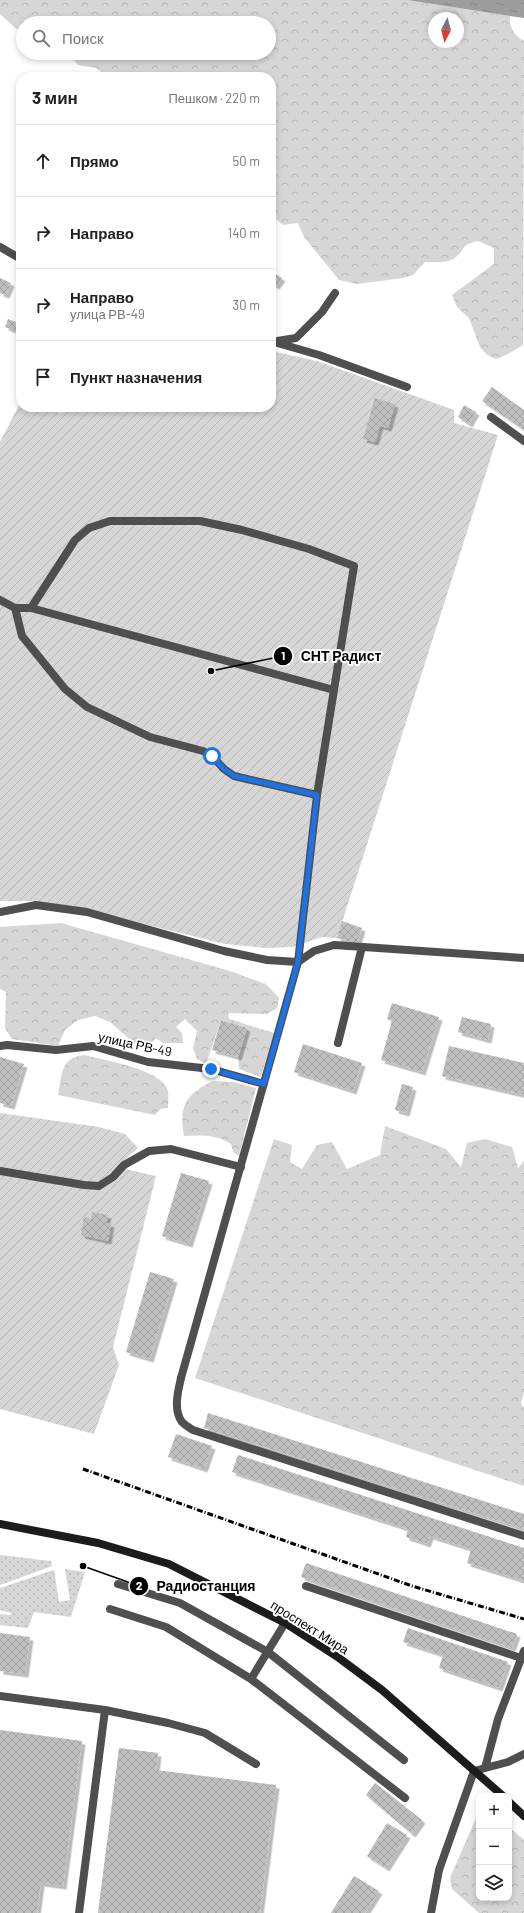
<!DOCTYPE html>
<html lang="ru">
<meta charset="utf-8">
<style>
:root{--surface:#fff;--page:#f6f6f6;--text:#222;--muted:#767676;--line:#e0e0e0}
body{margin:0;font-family:Barlow,sans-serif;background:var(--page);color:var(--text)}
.controls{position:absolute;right:12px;bottom:12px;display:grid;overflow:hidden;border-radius:8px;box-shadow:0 2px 6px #0003}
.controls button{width:36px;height:36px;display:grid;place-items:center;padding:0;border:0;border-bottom:1px solid var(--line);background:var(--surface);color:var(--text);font:20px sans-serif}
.compass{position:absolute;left:428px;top:12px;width:36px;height:36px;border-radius:50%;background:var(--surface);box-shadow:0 2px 6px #0003;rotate:187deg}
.stop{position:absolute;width:12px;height:12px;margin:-9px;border:3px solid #1a73e8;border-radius:50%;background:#fff}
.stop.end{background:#1a73e8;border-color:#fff;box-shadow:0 1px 4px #0008}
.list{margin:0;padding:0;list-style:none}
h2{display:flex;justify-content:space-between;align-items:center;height:52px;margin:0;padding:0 16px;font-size:17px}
h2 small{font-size:13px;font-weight:400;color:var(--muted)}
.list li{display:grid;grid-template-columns:26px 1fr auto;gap:12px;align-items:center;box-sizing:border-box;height:72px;padding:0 16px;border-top:1px solid var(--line)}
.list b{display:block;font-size:15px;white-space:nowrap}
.list p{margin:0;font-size:13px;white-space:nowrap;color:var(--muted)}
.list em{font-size:13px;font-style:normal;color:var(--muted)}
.icon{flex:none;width:22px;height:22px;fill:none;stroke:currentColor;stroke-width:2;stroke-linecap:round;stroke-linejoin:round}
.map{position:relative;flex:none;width:524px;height:1913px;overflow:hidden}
.search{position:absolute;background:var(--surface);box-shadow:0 2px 6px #0003;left:16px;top:16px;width:260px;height:44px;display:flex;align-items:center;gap:10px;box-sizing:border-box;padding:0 14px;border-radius:22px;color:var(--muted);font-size:15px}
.panel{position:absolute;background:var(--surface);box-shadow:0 2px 6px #0003;left:16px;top:72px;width:260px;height:340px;border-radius:16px}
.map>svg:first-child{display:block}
.grass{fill:url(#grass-dots)}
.forest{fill:url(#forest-crowns);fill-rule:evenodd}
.garden{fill:url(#garden-furrows)}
.water{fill:url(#water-ripples)}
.building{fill:url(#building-cross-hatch);filter:url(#shadow)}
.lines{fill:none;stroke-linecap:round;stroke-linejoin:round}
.lane{stroke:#4f4f4f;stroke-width:8}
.street{stroke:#4f4f4f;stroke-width:8}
.secondary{stroke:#1c1c1c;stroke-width:8}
.rail{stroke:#000;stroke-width:3;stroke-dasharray:6 2 1 2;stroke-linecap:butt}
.route{stroke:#1a73e8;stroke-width:5}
.labels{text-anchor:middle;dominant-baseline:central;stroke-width:4;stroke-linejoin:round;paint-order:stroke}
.street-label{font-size:13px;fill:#000;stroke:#fff}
.leader{fill:none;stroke:#000;stroke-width:1.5}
.callout-dot{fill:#000;stroke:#fff;stroke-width:1.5}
.mark-label{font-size:12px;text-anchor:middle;font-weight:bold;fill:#fff}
.callout-label{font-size:14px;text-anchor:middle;font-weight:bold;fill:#000;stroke:#fff;stroke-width:4;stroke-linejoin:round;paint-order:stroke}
</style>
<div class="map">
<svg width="524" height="1913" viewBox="0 0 524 1913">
<defs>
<pattern id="grass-dots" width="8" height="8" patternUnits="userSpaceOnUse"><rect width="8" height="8" fill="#d6d6d6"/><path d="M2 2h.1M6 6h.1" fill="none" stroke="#b6b6b6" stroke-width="1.8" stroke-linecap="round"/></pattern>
<pattern id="forest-crowns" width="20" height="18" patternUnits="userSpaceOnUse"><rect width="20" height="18" fill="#d6d6d6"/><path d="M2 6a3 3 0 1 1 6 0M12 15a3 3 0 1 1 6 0" fill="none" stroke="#b6b6b6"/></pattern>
<pattern id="garden-furrows" width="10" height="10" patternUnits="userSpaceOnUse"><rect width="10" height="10" fill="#d6d6d6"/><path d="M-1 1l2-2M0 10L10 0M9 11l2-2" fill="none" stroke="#b6b6b6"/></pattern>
<pattern id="water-ripples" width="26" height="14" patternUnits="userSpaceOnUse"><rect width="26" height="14" fill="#9d9d9d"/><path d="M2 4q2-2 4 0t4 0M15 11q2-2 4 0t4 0" fill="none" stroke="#858585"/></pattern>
<pattern id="building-cross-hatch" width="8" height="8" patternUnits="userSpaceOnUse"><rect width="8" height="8" fill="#bfbfbf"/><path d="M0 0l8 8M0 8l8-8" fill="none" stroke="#a2a2a2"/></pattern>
<filter id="shadow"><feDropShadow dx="3.5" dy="3.5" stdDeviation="0" flood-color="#0004"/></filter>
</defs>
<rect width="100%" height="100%" fill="#fff"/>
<!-- grass -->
<path class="grass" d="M0 1555 51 1561 52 1566 0 1585Z
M65 1569 85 1572 71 1617 34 1612 28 1628 0 1625V1614L10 1615 12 1613 0 1610V1588L54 1570 59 1602 70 1600Z"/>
<!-- forest -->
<path class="forest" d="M0 0H407L510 16C509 28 514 35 524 41L523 345 508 354 496 359 487 355 480 347 469 318 457 307 452 295 494 264V248L478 241C459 246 468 246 456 257 448 264 435 262 425 262L413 275 403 278 357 284 339 280 304 237 298 223 283 225 271 215V77H108L96 68 78 65 67 53H269V23H23V35L0 14ZM434 18H458V42H434Z
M61 923 230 971 266 984 279 998 277 1008 267 1014 228 1013 229 1019 274 1033 261 1077 239 1069 238 1057 247 1028 221 1020 206 1064 197 1059 193 1048 197 1031 185 1019 176 1027 182 1033 183 1043H163L156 1038 148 1046 134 1043 110 1022 95 1016 78 1020 65 1030 58 1046 12 1039 5 1028 6 992 0 989V927Z
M84 1055C104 1060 152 1068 165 1085 170 1091 168 1100 168 1108L160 1109 155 1115 58 1095C62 1075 60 1058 84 1055Z
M213 1081 233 1082 256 1088 239 1156 233 1152 231 1144C216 1134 201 1135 184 1136 179 1106 185 1095 213 1081Z
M385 1126 446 1149 461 1167 467 1143 485 1139 512 1147 518 1168 524 1161V1391L521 1404 524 1408V1486L195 1378 274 1139 292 1145 290 1162 302 1169 317 1145 332 1142 347 1169 380 1155Z
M479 1811V1898H509V1827L524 1840V1913H479L452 1889 450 1878Z"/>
<!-- garden -->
<path class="garden" d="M271 351 317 361 454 410V423L498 435 337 938 322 937 292 947 266 948 225 944 83 909 34 901H0V442L21 401V407H47L59 413 74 410 75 407H271Z
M0 1113 99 1127 125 1134 138 1148 120 1164 125 1169 156 1176 113 1347 119 1365 94 1434 0 1409Z"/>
<!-- water -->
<path class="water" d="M407 0H524V18L510 16Z"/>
<!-- building -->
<path class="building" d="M271 271 282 278 276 286 271 283Z
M0 278 11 283 6 295 0 293Z
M21 289V303L16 301Z
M8 319 21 324V333L5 327Z
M492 387 524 410V430L482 401Z
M375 398 395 404 388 428 380 426 375 442 363 439Z
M464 405 476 412 469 424 458 417Z
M342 921 362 928 357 944 337 938Z
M392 1003 439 1017 422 1072 381 1060 392 1021 387 1019Z
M462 1017 491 1024 488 1040 458 1032Z
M221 1020 247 1028 238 1057 212 1050Z
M303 1044 362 1063 353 1091 294 1072Z
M449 1046 524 1063V1095L442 1076Z
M0 1057 24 1064 11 1106 0 1103Z
M402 1084 413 1087 406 1113 395 1110Z
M181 1173 209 1181 189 1244 162 1236Z
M92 1212 108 1215 106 1223 111 1224 108 1241 81 1235 84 1217 91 1219Z
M150 1272 174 1279 150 1359 126 1352Z
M208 1413 524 1514V1529L204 1428Z
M176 1434 212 1446 204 1469 168 1457Z
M238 1455 524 1548V1581L467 1563 471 1549 430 1536 427 1544 406 1537 408 1529 232 1472Z
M306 1563 517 1634 512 1648 301 1577Z
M408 1628 508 1662 499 1688 439 1668 443 1655 403 1642Z
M0 1633 30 1637 25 1674 0 1671Z
M0 1730 82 1741 63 1886 41 1883 37 1913H0Z
M119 1748 158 1753 156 1770 276 1785 260 1913H98Z
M375 1783 422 1820 412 1834 366 1795Z
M387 1823 407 1835 386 1868 367 1856Z
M354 1876 379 1891 365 1913H331Z"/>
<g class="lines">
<!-- lane -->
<path class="lane" d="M274 342 319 355 407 387
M491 417 524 441
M0 600 15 608H31L334 690
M15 608 22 636 65 689 87 707 150 737 203 751 212 756 224 769 234 776 317 795
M31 608 75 540 89 528 110 521H200L242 530 309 549 354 566 317 795 298 962
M298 962 314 951 334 945 524 958
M338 1043 362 947
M0 1171 84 1185 99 1186 113 1177 124 1165 149 1151 171 1149 241 1167
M181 1378C178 1391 173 1410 182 1422 185 1425 190 1428 193 1430L524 1536
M118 1584 180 1603 268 1652 404 1760
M306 1586 521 1658
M110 1609 166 1627 251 1679 405 1798
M251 1679 285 1623
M0 1696 105 1710 168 1723 205 1733 256 1764
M485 1768 498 1719 524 1651
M79 1913 105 1710
M431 1913 439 1870 474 1771 508 1762 524 1754"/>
<!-- street -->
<path class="street" d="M0 247 21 259
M271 342 296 338 322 312 335 293
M0 912 36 905 87 912 224 951 267 960 298 962 181 1378
M0 1046 7 1045 56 1050 93 1046 148 1062 211 1069 264 1084"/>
<!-- secondary -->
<path class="secondary" d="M0 1524 98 1543 169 1564 285 1623 339 1658 382 1690 503 1796
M509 1802 524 1816"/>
<!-- rail -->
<path class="rail" d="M83 1469 412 1586 524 1619"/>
</g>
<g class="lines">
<!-- route -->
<path class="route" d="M211 1069 264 1084 298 962 317 795 234 776 224 769 212 756"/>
</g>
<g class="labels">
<!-- street labels -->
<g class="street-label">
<text transform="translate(135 1044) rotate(12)">улица РВ-49</text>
<text transform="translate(310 1627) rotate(32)">проспект Мира</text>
</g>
</g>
<!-- callouts -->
<path class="leader" d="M211 671L283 656M83 1566L139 1586"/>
<g class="callout-dot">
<circle cx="211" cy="671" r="4"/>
<circle cx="83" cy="1566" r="4"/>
<circle cx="283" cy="656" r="10"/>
<circle cx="139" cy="1586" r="10"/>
</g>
<g class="mark-label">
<text x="283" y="660">1</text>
<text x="139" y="1590">2</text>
</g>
<g class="callout-label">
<text x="341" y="661">СНТ Радист</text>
<text x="206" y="1591">Радиостанция</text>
</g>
</svg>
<div class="controls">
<button>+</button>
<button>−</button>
<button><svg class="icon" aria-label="layers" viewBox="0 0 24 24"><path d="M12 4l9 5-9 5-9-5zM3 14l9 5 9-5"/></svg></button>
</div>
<svg class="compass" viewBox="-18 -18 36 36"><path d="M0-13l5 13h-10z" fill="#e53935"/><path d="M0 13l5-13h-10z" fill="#767676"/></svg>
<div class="stop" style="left:212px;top:756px"></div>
<div class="stop end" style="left:211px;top:1069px"></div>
<div class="search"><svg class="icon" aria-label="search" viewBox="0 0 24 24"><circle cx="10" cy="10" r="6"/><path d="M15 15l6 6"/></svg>Поиск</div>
<section class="panel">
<h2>3 мин<small>Пешком · 220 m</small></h2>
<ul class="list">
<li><svg class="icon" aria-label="ahead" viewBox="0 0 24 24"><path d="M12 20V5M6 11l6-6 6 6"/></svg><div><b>Прямо</b></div><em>50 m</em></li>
<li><svg class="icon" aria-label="right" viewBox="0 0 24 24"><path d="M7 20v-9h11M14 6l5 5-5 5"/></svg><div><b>Направо</b></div><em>140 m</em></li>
<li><svg class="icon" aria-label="right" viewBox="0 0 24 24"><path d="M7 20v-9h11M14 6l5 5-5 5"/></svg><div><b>Направо</b><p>улица РВ-49</p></div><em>30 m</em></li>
<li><svg class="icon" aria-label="arrive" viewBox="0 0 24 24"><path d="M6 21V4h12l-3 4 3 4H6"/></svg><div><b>Пункт назначения</b></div></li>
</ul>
</section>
</div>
